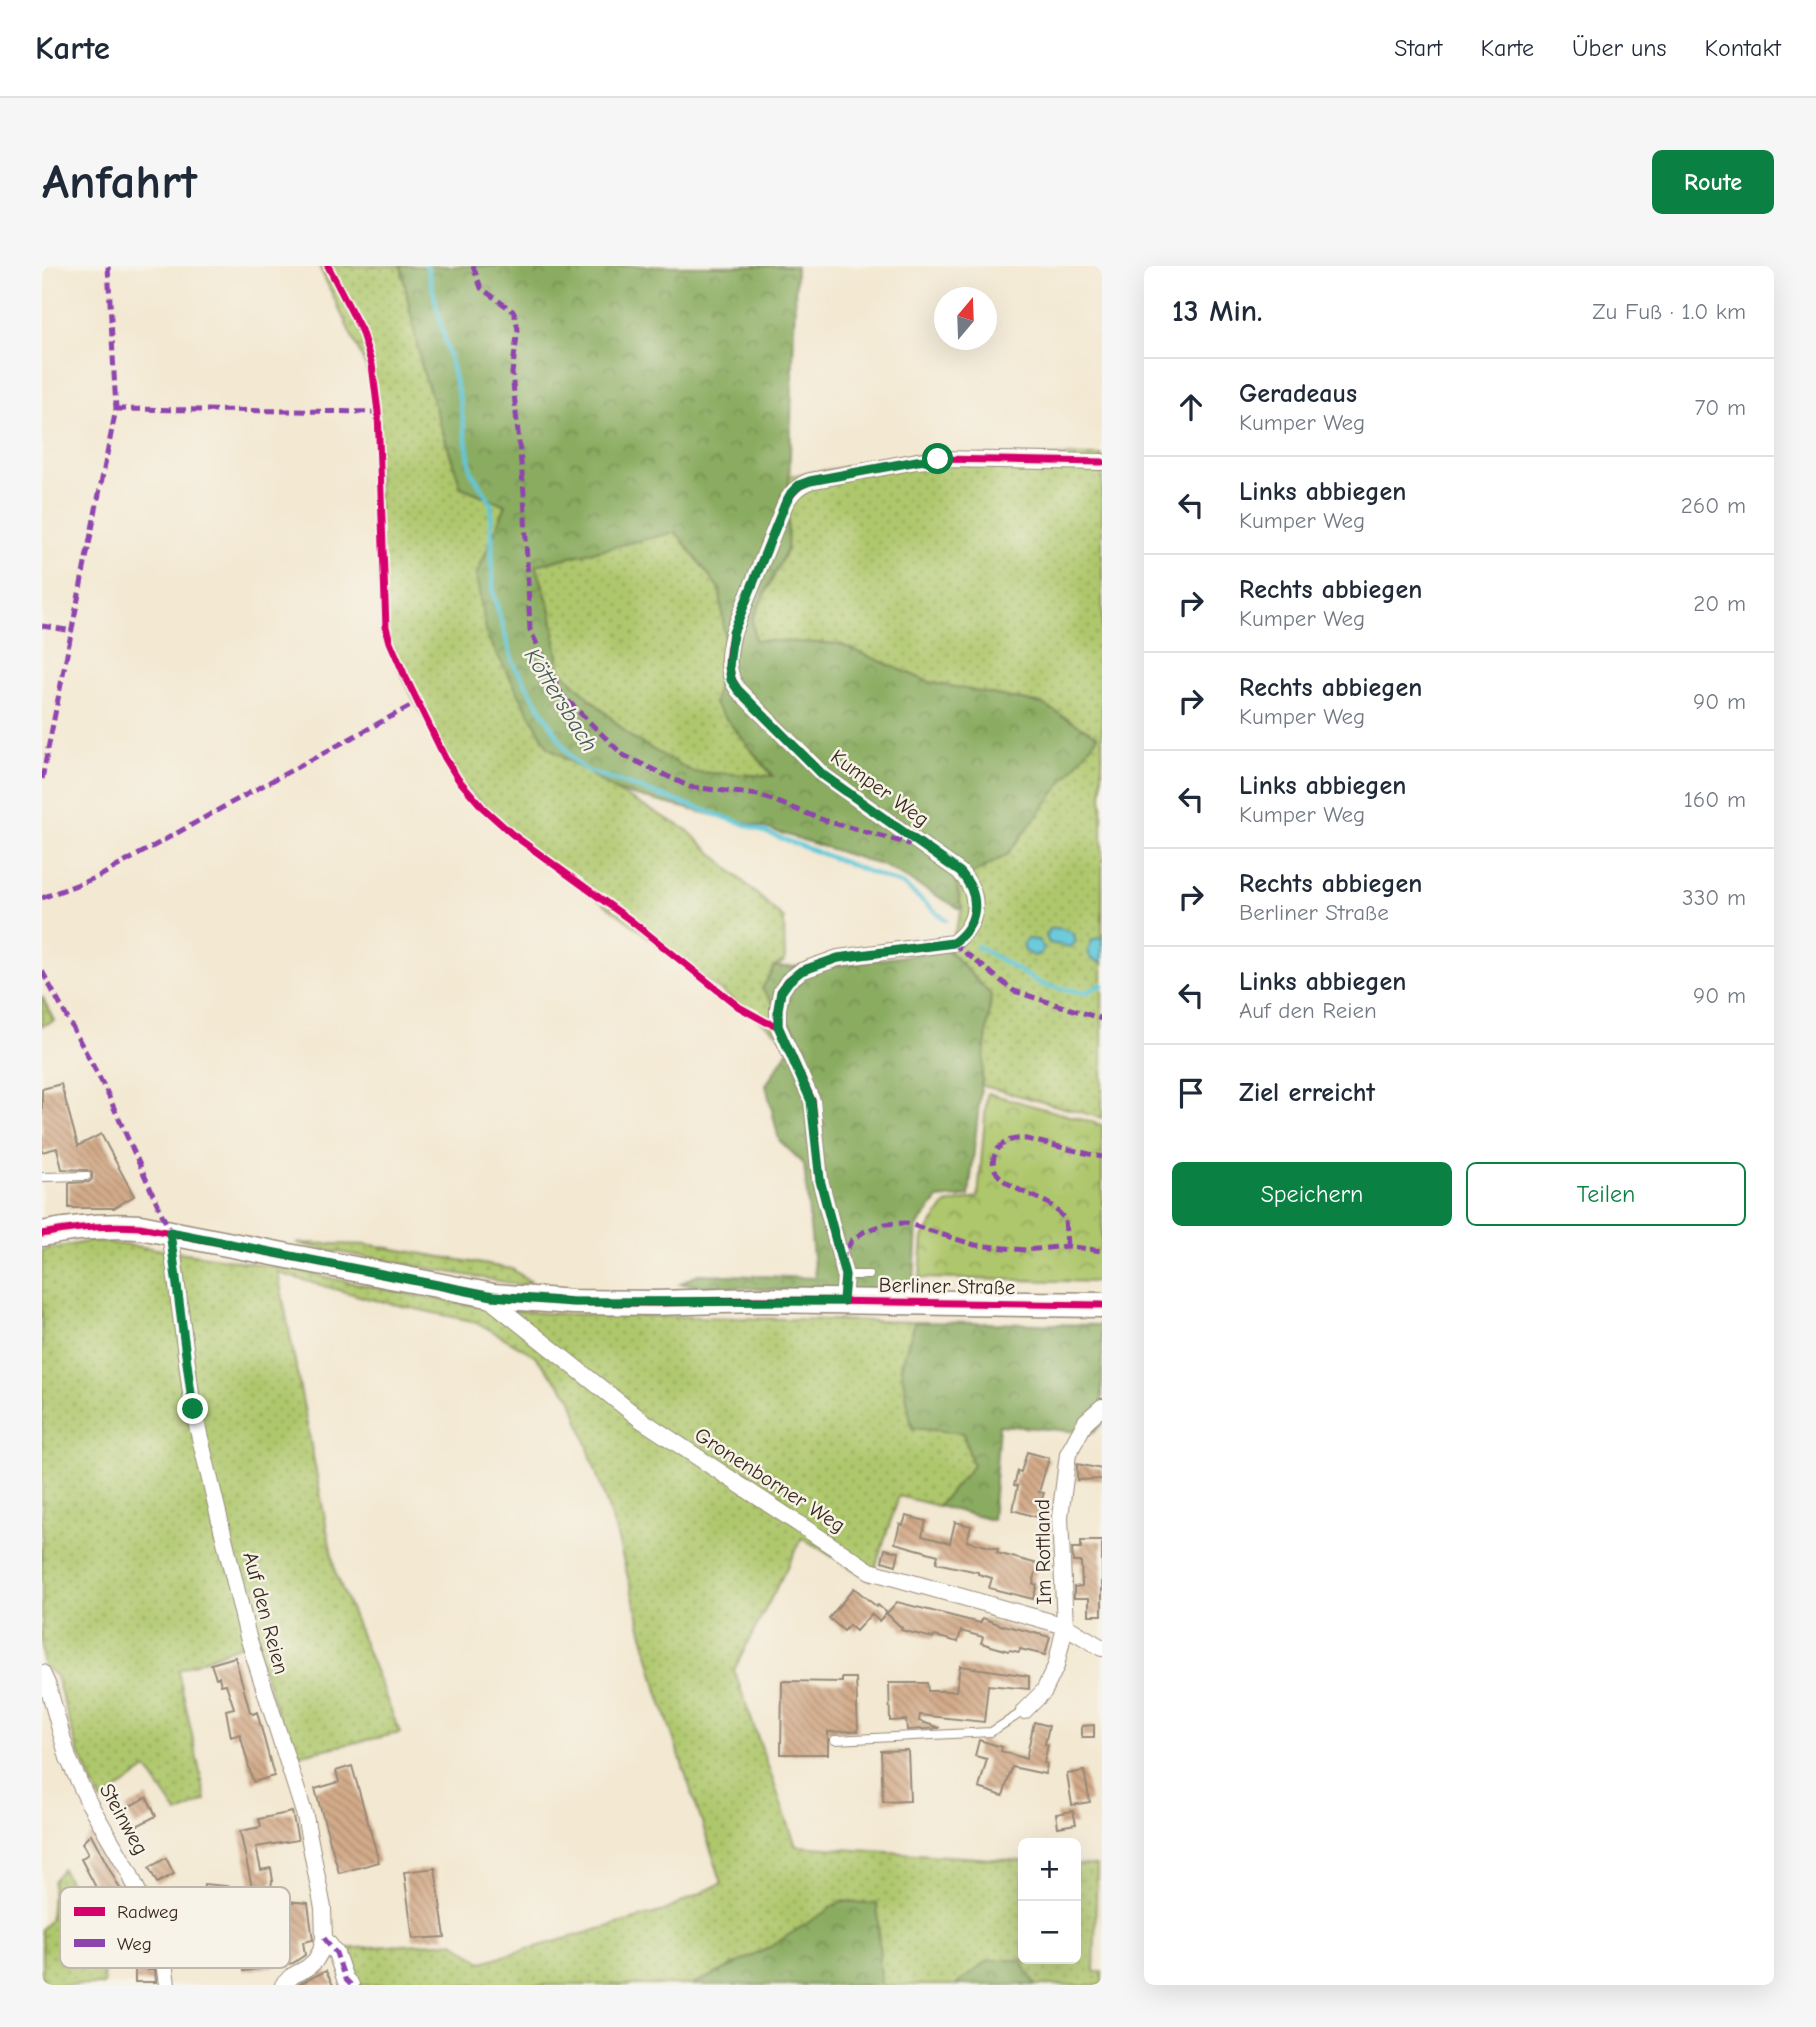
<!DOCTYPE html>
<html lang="de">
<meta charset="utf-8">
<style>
:root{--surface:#fff;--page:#f6f6f7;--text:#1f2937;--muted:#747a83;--line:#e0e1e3;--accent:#0b8043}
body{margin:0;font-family:"Comic Neue",sans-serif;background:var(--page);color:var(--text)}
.controls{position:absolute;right:21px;bottom:21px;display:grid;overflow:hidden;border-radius:10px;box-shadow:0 7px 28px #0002}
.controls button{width:63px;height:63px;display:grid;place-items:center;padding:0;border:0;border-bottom:2px solid var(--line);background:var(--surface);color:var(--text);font:35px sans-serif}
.compass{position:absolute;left:892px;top:21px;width:63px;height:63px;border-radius:50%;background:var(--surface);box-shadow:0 7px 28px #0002;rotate:19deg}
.stop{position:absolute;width:21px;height:21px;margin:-16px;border:5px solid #0b8043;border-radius:50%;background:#fff}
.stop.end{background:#0b8043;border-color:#fff;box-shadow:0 2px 7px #0008}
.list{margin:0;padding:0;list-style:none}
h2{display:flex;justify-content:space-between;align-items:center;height:91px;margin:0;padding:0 28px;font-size:30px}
h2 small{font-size:23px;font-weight:400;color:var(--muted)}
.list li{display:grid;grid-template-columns:46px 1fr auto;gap:21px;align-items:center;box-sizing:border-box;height:98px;padding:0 28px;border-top:2px solid var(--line)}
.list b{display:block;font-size:26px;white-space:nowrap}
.list p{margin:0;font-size:23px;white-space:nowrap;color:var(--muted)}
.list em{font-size:23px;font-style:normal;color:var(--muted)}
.actions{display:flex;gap:14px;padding:21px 28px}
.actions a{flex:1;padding:16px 0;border:2px solid var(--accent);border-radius:10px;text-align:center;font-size:24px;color:var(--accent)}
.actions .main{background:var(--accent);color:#fff}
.icon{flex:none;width:38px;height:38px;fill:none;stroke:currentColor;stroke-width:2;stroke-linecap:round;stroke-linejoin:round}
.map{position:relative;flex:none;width:1060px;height:1719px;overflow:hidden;border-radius:10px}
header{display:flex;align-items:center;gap:42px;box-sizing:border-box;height:98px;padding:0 35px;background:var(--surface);border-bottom:2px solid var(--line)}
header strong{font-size:33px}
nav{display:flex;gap:38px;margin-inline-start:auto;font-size:24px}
.intro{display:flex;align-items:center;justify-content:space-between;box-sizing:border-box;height:168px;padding:0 42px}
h1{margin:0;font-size:49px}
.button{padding:18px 32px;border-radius:10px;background:var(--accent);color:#fff;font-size:24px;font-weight:700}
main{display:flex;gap:42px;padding:0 42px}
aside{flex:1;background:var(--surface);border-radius:10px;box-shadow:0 7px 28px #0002}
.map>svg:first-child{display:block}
.grass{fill:url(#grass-dots);stroke:#747845;stroke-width:2}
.forest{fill:url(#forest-crowns);stroke:#626b3f;stroke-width:2;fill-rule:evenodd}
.park{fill:url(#park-crowns);stroke:#747845;stroke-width:2}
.water{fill:#5ec7da;stroke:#4c787c;stroke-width:2}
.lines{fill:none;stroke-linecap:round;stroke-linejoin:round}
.stream{stroke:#5ec7da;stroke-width:4.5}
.building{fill:url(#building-back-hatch);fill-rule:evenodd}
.service-casing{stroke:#978978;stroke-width:10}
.minor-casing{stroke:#978978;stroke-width:18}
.primary-casing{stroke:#978978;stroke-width:27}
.service{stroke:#fff;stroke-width:8}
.minor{stroke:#fff;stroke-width:16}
.primary{stroke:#fff;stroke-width:24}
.quiet{stroke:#8e44ad;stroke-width:5;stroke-dasharray:10 5;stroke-linecap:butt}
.cycleway-casing{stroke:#f7f3e8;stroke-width:11}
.cycleway{stroke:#d6006c;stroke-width:7}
.route{stroke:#0b8043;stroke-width:9}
.labels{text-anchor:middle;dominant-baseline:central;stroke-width:5;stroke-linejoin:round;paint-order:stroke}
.street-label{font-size:21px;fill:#3b2a1e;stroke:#f7f3e8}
.water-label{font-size:23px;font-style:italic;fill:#465956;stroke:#f7f3e8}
.key{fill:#f7f3e8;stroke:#bfb7ab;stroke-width:2}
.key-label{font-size:19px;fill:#3b2a1e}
</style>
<header>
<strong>Karte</strong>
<nav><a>Start</a><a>Karte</a><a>Über uns</a><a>Kontakt</a></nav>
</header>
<div class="intro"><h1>Anfahrt</h1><a class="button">Route</a></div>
<main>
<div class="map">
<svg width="1060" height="1719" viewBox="0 0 1060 1719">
<defs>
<pattern id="grass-dots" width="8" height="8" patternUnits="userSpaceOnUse" patternTransform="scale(1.75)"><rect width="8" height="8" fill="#aec76c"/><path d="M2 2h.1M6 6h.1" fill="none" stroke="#8fa258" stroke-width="1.8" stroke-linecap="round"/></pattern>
<pattern id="forest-crowns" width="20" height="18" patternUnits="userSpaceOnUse" patternTransform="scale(1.75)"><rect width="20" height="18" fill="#8aac60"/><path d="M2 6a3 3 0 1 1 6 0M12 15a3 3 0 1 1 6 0" fill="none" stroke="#728c4f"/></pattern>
<pattern id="park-crowns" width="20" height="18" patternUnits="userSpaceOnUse" patternTransform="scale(1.75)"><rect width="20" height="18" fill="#aec76c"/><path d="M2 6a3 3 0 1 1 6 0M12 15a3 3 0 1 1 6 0" fill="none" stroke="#8fa258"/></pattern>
<pattern id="building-back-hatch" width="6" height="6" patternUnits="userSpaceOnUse" patternTransform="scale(1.75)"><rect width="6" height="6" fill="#d3ab8a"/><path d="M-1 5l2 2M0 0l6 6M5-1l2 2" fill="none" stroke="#ac8b70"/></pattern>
</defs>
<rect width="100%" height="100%" fill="#f7f3e8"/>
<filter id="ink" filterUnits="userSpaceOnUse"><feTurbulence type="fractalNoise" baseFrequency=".0143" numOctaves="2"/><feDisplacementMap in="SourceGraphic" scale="14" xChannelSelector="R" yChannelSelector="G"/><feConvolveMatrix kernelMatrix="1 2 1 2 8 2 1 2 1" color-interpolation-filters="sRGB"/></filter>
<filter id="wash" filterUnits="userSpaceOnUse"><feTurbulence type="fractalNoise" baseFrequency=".00686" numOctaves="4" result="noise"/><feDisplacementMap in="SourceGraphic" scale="28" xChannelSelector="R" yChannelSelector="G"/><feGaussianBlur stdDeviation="1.57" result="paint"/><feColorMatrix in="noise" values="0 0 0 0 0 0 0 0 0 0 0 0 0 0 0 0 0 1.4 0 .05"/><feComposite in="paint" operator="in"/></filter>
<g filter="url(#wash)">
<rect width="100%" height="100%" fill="#f3e8d1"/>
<!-- grass -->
<path class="grass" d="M277 0H359L380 102 419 221 464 239 434 310 574 525 644 563 742 653 743 695 732 701 720 723 756 768 750 778 493 586 416 515 373 435 342 372 337 318 336 213 328 109Z
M874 190H1060V852L938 819 949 729 906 684 920 644 914 617 965 589 1055 470 1000 438 887 416 798 378 713 374 710 354 745 283 747 210Z
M634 266 678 324 683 377 673 438 731 511 651 506 590 472 518 404 509 345 494 299Z
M0 730 12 755 0 760Z
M50 975C118 983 187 992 255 1005 344 1023 432 1045 523 1048L873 1056 859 1101 921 1167 931 1200 896 1240 857 1230 829 1314 760 1272 692 1404 754 1580 981 1595V1693H1034V1598L1055 1600 1052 1706H1060V1719H993L978 1694H947L914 1719H839L835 1638 723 1684 651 1719H314L299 1683 412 1676 440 1696 622 1645 680 1617 617 1429 574 1266 529 1131 492 1089 434 1056 328 1033 236 1007 293 1305 358 1467 250 1490 211 1374 136 1404 164 1534 136 1548 105 1503 59 1536 35 1482 14 1410 0 1398V984Z
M254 977 329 979 470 1003 489 1016 479 1019 290 985Z
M20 1603 59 1673 62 1719H0V1663L8 1653 11 1615Z"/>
<!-- forest -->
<path class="forest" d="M359 0H754L745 283 710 354 713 374 798 378 887 416 1000 438 1056 470 965 589 914 617 920 644 842 600 720 561 574 525 506 481 445 370 434 310 464 239 419 221 380 102ZM634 266 678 324 683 377 672 438 731 510 651 506 590 472 518 404 509 345 494 299Z
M906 684 949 729 927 930 896 933 875 961 871 1032 638 1018 656 1008 773 1012 762 898 737 874 724 819 756 768 720 723 732 701 790 700Z
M873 1056 1060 1059V1157L1051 1167 957 1159 950 1254 896 1240 931 1200 921 1167 870 1162 859 1101Z
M800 1635 835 1638 839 1719H651L723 1684Z
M947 1694H979L993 1719H914Z"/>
<!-- park -->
<path class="park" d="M945 827 1060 859V1016L878 1012 881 971 904 938 936 932Z"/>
<!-- water -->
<path class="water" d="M1018 662 1031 667 1034 675 1029 681 1007 677 1004 670 1008 663Z
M1060 671V697L1049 693 1046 685 1050 674Z
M985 673 996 674 1002 682 999 687 992 690 983 685 981 677Z"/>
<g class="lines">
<!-- stream -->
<path class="stream" d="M385 0 418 135 429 205 449 237 451 326 471 397 529 492 545 505 694 555 861 619 904 654
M935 680 1001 719 1044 727 1057 719 1060 720"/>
</g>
<g id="blocks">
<!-- building -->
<path class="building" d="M19 818 36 880 59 868 92 930 72 942H27V917L47 916 50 913V907L45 904 20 903 15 882 0 886V823Z
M985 1186 1007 1192 997 1226 1002 1227 994 1251 971 1244 976 1220 972 1219 976 1205 979 1206Z
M1035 1198 1060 1203V1213L1035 1214Z
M864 1250 884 1255 880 1270 908 1277 913 1256 929 1260 925 1275 956 1283 955 1287 996 1298 991 1318 995 1319 991 1333 947 1322 950 1312 936 1308V1306L894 1297 896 1289 853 1277 858 1258 861 1259Z
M1039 1275H1060V1349H1047V1332H1032V1321L1040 1320 1039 1296H1031L1030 1282H1039Z
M843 1283 857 1286 854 1299 840 1295Z
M812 1322 835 1341 836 1339 845 1347 855 1336 938 1357 941 1352 961 1360 962 1359 1008 1371 1003 1389 978 1383 977 1386 968 1384 966 1385 939 1377 941 1371 919 1365 916 1376 893 1370 891 1372 859 1364 860 1362 844 1347 837 1355 829 1348 814 1365 807 1359 802 1365 787 1352Z
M193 1391 208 1446 211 1448 215 1446 232 1510 211 1516 198 1468 189 1471 184 1444 192 1442 184 1418 179 1419 177 1411 174 1412 169 1398Z
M918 1400 987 1410V1423L946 1419 942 1456 878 1449 877 1455 898 1462 865 1464 864 1454 848 1455 847 1417H885L886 1425H914Z
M800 1412H814L816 1465 786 1466V1488H739L740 1415 800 1416Z
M992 1456 1007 1460 1003 1478 1006 1479 1002 1497 1005 1498 1003 1508 970 1501 961 1530 937 1522 945 1493 933 1490 937 1474 960 1481 959 1485 984 1493Z
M1052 1459V1471H1040V1460Z
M866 1484 868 1535 841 1536 839 1485Z
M310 1500 337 1596 297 1607 273 1523 297 1516 294 1505Z
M1042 1505 1048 1536 1030 1539 1025 1508Z
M105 1531 114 1550 93 1561 84 1542Z
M1031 1545 1034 1558 1016 1561 1014 1548Z
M250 1546 256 1574 214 1581 219 1604 229 1602 231 1615H230L228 1630 243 1633V1635L266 1637 271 1674 261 1676 263 1689 251 1697 202 1705 203 1689 191 1687V1677H179L181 1657 186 1658 189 1635 161 1633 162 1618 183 1620 211 1626 198 1565 219 1561 217 1553ZM201 1637 242 1640V1637L246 1661 198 1659Z
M49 1568 84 1634 82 1635 97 1660 100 1659 103 1667 106 1674V1704H113L114 1716H93V1682L87 1673 91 1671 72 1641 66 1644 39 1593 46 1588 40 1577Z
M124 1592 132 1608 115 1617 107 1602Z
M393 1602 403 1671 371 1673 362 1606Z
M284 1705 291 1719H256L269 1712Z"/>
</g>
</g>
<g filter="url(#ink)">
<use href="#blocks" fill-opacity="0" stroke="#978978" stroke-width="2"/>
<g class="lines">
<defs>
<path id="service" d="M0 911 44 910
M803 1009H827
M793 1474 949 1466 982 1445"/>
<path id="minor" d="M128 966 151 1143 206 1371 263 1550 281 1642 282 1672 279 1685 273 1695 265 1702 250 1710 241 1719
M451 1030 452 1037 598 1153 828 1305 1023 1360 1060 1382
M801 1035 803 1009 778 914 770 835 736 760V743L739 726 746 715 759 705 796 692 911 677C937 658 940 630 918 606L781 509 696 424C683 405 686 388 691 367L743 238C750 226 755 220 768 215L875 195 896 193 1060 196
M0 1407 6 1420 26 1492 47 1537 86 1604 113 1663 120 1680 125 1719
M982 1445 1002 1425 1014 1400 1023 1360 1018 1251 1026 1188 1044 1155 1060 1141
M282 1672 294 1687 303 1713 309 1719"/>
<path id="primary" d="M0 968C33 961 65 959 98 961L451 1030 531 1036 614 1037 714 1034 1060 1039"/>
</defs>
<!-- service casing -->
<use href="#service" class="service-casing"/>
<!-- minor casing -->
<use href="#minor" class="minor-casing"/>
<!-- primary casing -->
<use href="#primary" class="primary-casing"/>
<!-- service -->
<use href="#service" class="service"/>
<!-- minor -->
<use href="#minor" class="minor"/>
<!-- primary -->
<use href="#primary" class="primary"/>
<!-- quiet -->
<path class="quiet" d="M431 0 439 22 472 46 476 63 470 107 482 227 488 364 520 429 581 489 648 521 717 529 784 555 868 578
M74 143 336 146
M0 360 31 365
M0 513 74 143 66 0
M0 632 58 610 185 539 376 436
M911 677 972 725 1060 753
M0 705 63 822 128 966
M1025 980 1023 953C1018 948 1013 942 1007 938 989 927 935 914 956 883 963 873 975 872 985 873L1060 891
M802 996V988L810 974 823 965 843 958 864 957 933 979 984 984 1025 980 1060 985
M282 1672 294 1687 303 1713 309 1719"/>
<defs>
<path id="cycleway" d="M286 0 319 64 330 99 336 146 344 361 348 376 362 408 403 492 416 513 441 542 470 568 588 654 697 741 724 756 736 760
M0 968C33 961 65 959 98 961L451 1030 531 1036 614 1037 714 1034 1060 1039
M801 1035 803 1009 778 914 770 835 736 760V743L739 726 746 715 759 705 796 692 911 677C937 658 940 630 918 606L781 509 696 424C683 405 686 388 691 367L743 238C750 226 755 220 768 215L875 195 896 193 1060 196"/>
</defs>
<!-- cycleway casing -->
<use href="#cycleway" class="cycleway-casing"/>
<!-- cycleway -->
<use href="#cycleway" class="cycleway"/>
</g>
</g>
<g class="lines" filter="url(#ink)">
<!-- route -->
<path class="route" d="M151 1143 128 966 451 1030 531 1036 801 1035 803 1009 778 914 769 835 736 760V743L739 726 747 715 759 705 796 692 911 677C937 658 940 630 918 606L781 509 696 424 689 414 687 400 691 367 743 238 749 227 757 219 768 215 875 195 896 193"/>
</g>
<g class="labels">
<!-- street labels -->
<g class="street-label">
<text transform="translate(838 522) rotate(36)">Kumper Weg</text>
<text transform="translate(905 1020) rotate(1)">Berliner Straße</text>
<text transform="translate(728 1214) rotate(33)">Gronenborner Weg</text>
<text transform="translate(1001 1286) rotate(-91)">Im Rottland</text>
<text transform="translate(224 1347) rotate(75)">Auf den Reien</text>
<text transform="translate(82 1553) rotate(61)">Steinweg</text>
</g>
<!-- water labels -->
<g class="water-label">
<text transform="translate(519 434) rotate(58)">Köttersbach</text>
</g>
</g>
<!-- legend -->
<rect x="18" y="1621" width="230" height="81" rx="10" class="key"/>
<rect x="32" y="1641" width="31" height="9" fill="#d6006c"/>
<rect x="32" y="1673" width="31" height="8" fill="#8e44ad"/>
<g class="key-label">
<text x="75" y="1652">Radweg</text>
<text x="75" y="1684">Weg</text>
</g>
</svg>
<div class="controls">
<button>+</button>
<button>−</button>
</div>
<svg class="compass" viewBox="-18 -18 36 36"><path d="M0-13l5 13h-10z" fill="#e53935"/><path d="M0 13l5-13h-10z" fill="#747a83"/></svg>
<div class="stop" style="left:896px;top:193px"></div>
<div class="stop end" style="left:151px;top:1143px"></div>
</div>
<aside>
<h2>13 Min.<small>Zu Fuß · 1.0 km</small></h2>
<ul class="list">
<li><svg class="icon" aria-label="ahead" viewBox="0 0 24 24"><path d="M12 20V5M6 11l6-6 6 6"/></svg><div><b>Geradeaus</b><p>Kumper Weg</p></div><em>70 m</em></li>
<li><svg class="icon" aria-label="left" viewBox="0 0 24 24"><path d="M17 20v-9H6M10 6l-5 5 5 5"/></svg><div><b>Links abbiegen</b><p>Kumper Weg</p></div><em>260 m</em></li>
<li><svg class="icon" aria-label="right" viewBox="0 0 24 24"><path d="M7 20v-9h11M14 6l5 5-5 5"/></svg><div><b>Rechts abbiegen</b><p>Kumper Weg</p></div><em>20 m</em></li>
<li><svg class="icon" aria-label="right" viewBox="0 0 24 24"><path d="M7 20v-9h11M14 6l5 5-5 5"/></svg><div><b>Rechts abbiegen</b><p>Kumper Weg</p></div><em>90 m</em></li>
<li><svg class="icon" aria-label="left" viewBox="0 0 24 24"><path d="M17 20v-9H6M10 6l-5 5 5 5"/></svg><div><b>Links abbiegen</b><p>Kumper Weg</p></div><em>160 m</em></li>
<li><svg class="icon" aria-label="right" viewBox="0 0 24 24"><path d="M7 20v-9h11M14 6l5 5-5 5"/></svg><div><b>Rechts abbiegen</b><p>Berliner Straße</p></div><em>330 m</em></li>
<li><svg class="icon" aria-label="left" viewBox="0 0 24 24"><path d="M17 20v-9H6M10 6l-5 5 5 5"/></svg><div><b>Links abbiegen</b><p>Auf den Reien</p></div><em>90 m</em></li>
<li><svg class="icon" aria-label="arrive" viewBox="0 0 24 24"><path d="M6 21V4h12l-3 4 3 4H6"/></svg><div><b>Ziel erreicht</b></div></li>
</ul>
<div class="actions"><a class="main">Speichern</a><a>Teilen</a></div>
</aside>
</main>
